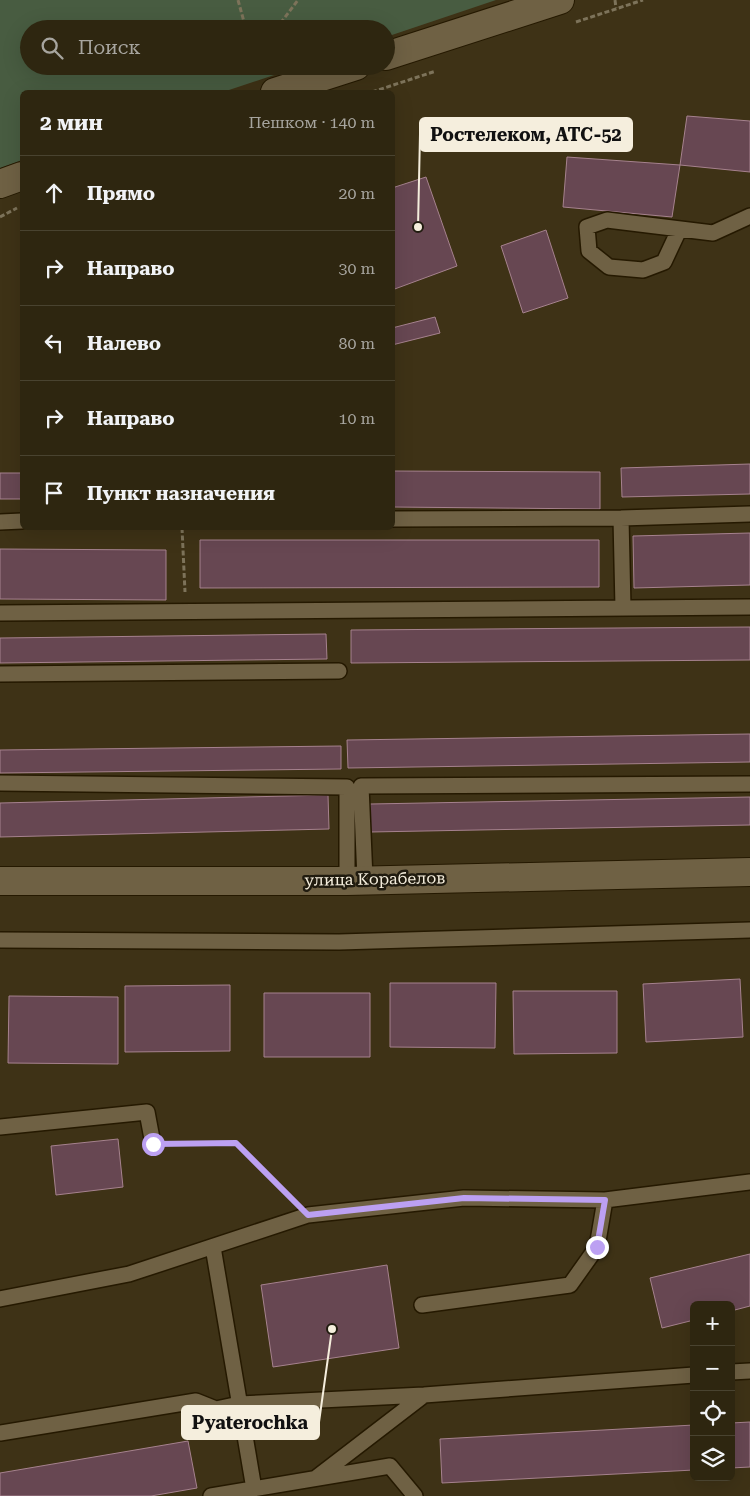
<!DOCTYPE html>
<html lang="ru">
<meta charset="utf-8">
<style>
:root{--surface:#2e2610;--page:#362e19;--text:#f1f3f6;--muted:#a7a59f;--line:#494330}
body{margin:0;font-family:"Roboto Serif",serif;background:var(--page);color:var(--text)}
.controls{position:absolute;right:15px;bottom:15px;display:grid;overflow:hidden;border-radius:8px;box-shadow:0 5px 20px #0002}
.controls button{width:45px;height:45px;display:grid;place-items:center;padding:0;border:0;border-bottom:1px solid var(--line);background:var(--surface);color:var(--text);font:25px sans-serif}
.stop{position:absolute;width:15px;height:15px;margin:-11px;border:4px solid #bca0f2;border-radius:50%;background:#fff}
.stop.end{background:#bca0f2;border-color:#fff;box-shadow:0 1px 5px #0008}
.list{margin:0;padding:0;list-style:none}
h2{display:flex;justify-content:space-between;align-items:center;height:65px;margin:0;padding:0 20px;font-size:21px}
h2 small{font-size:16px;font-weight:400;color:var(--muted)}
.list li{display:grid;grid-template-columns:32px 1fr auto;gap:15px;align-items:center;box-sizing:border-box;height:75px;padding:0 20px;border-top:1px solid var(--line)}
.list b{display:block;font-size:19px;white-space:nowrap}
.list em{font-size:16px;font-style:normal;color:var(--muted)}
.icon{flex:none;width:28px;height:28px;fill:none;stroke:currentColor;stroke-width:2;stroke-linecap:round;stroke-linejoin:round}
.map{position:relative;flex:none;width:750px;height:1496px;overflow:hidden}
.search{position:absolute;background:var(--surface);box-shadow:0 5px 20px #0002;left:20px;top:20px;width:375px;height:55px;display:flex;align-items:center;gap:12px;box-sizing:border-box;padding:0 18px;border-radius:28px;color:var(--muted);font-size:19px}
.panel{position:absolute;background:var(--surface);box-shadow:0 5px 20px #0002;left:20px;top:90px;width:375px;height:440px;border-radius:8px}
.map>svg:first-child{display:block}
.green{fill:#485c41}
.building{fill:#674752;stroke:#a6828e}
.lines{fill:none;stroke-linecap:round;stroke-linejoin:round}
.service-casing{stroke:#251900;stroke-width:18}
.minor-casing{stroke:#251900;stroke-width:30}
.tertiary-casing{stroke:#251900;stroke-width:30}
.path{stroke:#7d735a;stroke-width:3;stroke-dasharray:5 2.5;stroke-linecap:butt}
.service{stroke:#6f6144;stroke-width:15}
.minor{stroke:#6f6144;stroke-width:28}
.tertiary{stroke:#6f6144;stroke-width:28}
.route{stroke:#bca0f2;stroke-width:6}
.labels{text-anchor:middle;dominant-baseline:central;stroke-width:5;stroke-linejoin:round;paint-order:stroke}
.street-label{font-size:16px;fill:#f5eedd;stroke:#201b0f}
.leader{fill:none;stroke:#f5eedd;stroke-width:2}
.callout-dot{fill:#f5eedd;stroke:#201b0f;stroke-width:2}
.callout{fill:#f5eedd;stroke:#f5eedd;stroke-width:2}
.callout-label{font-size:18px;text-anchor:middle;font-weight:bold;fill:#111}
</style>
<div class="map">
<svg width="750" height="1496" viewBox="0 0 750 1496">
<rect width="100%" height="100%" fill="#3e3216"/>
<!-- green -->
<path class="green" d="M0 0H496L386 37V29H29V66H301L223 92H22V160L0 168Z"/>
<!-- building -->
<path class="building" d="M687 116 750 121V172L680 165Z
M567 157 680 165 672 217 563 207Z
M426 177 457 266 392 290V188Z
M546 230 568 298 523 313 501 246Z
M435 317 440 333 392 345V328Z
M750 464V494L622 497 621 468Z
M392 471 600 472V509L392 507Z
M0 473H22V499H0Z
M750 533V585L634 588 633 536Z
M200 540H599V587L200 588Z
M0 549 166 550V600L0 599Z
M750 627V660L351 663V630Z
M326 634 327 659 0 663V638Z
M750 734V762L348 768 347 740Z
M341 746V769L0 773V750Z
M328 795 329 829 0 837V803Z
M750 797V825L370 832V804Z
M740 979 743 1037 646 1042 643 984Z
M390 983H496L495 1048 390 1047Z
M230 985V1051L125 1052V986Z
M513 991H617V1053L514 1054Z
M264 993H370V1057H264Z
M9 996 118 997V1064L8 1063Z
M118 1139 123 1187 56 1195 51 1146Z
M750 1254V1306L731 1311V1305H694V1320L662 1328 650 1278Z
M387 1265 399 1348 273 1367 261 1285Z
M750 1422V1467L731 1468V1423Z
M694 1425V1470L442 1483 440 1439Z
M188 1441 197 1488 151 1496H0V1473Z"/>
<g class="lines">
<defs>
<path id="service" d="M679 230 664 262 643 270 609 267 589 251 587 227 607 220 713 233 750 216
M621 518 623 608
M392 519 621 518 750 514
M0 522 22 521
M0 613 750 607
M0 674 339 671
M0 783 347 787V881
M365 879 361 786 750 784
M0 940 339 942 750 930
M0 1127 147 1112 153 1144
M213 1247 254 1489
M0 1299 129 1274 308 1215 464 1198 605 1200 750 1182
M422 1305 570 1285 597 1247 605 1200
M731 1372 750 1371
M0 1433 196 1401 216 1409 239 1404 424 1395 694 1375
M316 1478 424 1395
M211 1496 390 1466 415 1496"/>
<path id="minor" d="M386 56 560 0
M275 92 356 66
M0 184 22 176"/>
<path id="tertiary" d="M0 881H347L750 872"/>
</defs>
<!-- service casing -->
<use href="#service" class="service-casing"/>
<!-- minor casing -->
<use href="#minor" class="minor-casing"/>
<!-- tertiary casing -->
<use href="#tertiary" class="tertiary-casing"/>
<!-- path -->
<path class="path" d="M238 0 246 29
M615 0 616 8
M576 22 643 0
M276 29 298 0
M256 66 259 73
M372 92 436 71
M0 217 17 208
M182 528 185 592
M174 1144 236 1143 291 1199"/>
<!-- service -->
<use href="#service" class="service"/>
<!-- minor -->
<use href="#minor" class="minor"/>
<!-- tertiary -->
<use href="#tertiary" class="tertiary"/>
</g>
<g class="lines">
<!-- route -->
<path class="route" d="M153 1144 236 1143 308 1215 464 1198 605 1200 597 1247"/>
</g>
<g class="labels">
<!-- street labels -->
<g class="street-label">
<text transform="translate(375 879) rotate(-1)">улица Корабелов</text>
</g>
</g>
<!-- callouts -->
<path class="leader" d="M418 227L420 134M332 1329L319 1422"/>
<g class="callout-dot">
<circle cx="418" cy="227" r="5"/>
<circle cx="332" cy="1329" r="5"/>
</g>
<g class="callout">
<rect x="420" y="118" width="212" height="33" rx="5"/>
<rect x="182" y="1406" width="137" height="33" rx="5"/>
</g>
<g class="callout-label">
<text x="526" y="141">Ростелеком, АТС-52</text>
<text x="250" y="1429">Pyaterochka</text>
</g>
</svg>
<div class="controls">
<button>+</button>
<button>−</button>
<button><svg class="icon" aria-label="locate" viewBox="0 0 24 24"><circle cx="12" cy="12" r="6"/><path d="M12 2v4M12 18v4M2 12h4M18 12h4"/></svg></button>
<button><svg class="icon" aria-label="layers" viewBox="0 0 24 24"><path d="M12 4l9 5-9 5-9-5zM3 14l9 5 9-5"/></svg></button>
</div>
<div class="stop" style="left:153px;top:1144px"></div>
<div class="stop end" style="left:597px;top:1247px"></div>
<div class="search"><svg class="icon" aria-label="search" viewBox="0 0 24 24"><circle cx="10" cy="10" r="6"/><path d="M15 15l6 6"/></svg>Поиск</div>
<section class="panel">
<h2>2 мин<small>Пешком · 140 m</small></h2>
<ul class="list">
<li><svg class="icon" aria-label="ahead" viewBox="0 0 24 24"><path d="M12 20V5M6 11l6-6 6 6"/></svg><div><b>Прямо</b></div><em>20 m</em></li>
<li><svg class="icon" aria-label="right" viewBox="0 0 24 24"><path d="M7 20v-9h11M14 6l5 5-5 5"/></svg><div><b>Направо</b></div><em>30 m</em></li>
<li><svg class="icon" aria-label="left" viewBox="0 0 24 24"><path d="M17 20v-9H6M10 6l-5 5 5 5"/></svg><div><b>Налево</b></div><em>80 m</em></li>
<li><svg class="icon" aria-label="right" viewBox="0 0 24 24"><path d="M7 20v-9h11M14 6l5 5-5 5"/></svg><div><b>Направо</b></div><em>10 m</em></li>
<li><svg class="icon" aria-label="arrive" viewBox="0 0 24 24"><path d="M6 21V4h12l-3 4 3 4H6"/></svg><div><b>Пункт назначения</b></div></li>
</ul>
</section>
</div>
